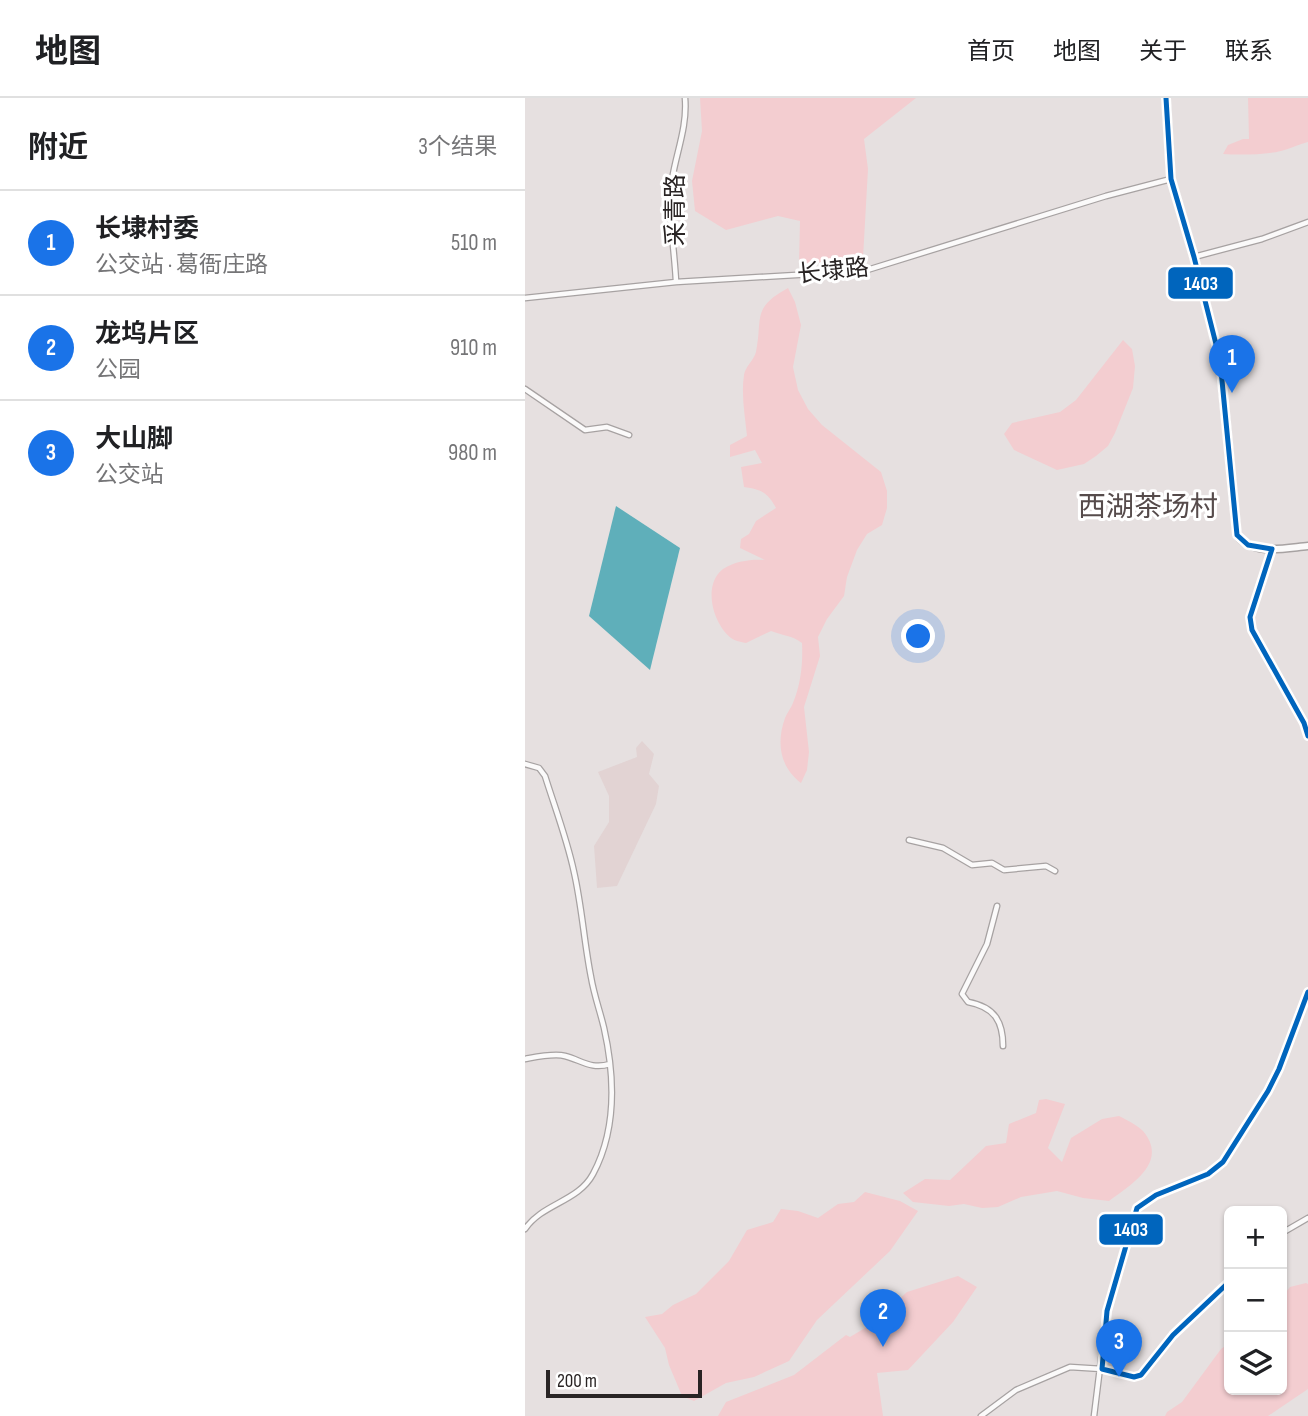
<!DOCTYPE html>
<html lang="zh">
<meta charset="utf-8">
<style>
:root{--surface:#fff;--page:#f2f2f2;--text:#202124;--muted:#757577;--line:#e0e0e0;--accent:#1a73e8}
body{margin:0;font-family:"Sofia Sans Condensed","Noto Sans SC",sans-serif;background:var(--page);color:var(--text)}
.controls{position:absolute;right:21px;bottom:21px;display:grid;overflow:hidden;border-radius:10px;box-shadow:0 2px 5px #0004}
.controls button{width:63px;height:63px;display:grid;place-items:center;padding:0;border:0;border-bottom:2px solid var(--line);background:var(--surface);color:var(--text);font:35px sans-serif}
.scale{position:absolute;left:21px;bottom:18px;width:156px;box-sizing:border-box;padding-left:7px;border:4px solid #292424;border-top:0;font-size:19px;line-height:24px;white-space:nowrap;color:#292424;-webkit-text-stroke:5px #fff;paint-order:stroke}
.you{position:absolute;left:394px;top:539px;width:24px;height:24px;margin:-18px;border:5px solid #fff;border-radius:50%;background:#1a73e8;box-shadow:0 0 0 10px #1a73e833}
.badge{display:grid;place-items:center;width:46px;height:46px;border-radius:50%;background:var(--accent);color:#fff;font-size:23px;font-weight:700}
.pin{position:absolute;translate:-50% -58px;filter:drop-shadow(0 2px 4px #0008)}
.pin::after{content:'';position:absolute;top:37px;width:24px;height:21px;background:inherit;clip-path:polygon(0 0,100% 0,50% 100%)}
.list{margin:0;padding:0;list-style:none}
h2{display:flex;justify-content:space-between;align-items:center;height:91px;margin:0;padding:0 28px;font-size:30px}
h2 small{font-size:23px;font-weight:400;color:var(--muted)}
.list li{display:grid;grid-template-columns:46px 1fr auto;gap:21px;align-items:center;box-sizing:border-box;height:105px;padding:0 28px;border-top:2px solid var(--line)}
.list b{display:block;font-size:26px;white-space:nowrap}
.list p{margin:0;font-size:23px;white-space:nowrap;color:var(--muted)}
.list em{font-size:23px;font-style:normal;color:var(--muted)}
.icon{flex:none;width:38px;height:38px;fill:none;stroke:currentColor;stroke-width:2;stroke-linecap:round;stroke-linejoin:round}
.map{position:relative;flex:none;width:783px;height:1318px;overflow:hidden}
header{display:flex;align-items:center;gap:42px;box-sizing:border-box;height:98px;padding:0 35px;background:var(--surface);border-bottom:2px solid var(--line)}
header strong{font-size:33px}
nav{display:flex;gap:38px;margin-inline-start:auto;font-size:24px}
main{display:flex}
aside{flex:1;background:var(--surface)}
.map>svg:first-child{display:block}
.built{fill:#e2d3d3}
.green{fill:#f3cdd0}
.water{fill:#5fafba}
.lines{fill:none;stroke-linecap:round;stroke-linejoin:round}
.street-casing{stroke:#a7a2a2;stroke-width:7}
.secondary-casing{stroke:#a7a2a2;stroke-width:9}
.street{stroke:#fbfafa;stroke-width:4.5}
.secondary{stroke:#fbfafa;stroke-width:6}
.bus-1-casing{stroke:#fff;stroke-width:10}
.bus-1{stroke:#0065bd;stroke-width:5}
.labels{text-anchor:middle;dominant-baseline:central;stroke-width:6;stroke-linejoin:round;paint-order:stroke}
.street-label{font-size:24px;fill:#292424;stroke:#fff}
.quarter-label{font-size:28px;fill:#564b4b;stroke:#fff}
.line-badge{stroke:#fff;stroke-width:2.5}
.badge-label{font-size:19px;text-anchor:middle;font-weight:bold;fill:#fff}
</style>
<header>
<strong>地图</strong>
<nav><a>首页</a><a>地图</a><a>关于</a><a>联系</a></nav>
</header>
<main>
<aside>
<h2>附近<small>3个结果</small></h2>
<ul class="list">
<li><span class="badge">1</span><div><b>长埭村委</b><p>公交站 · 葛衙庄路</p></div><em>510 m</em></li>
<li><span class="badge">2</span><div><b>龙坞片区</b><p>公园</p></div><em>910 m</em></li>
<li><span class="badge">3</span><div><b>大山脚</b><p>公交站</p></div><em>980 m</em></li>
</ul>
</aside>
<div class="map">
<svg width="783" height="1318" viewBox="0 0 783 1318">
<rect width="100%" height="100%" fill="#e6e0e0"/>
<!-- built -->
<path class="built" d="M117 643 129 656 124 676 134 688 131 706 92 788 72 790 69 748 84 724V698L73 674 112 659 111 650Z"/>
<!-- green -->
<path class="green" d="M175 0H391L339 41 343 71 338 160 274 166 275 123 253 118 201 132 170 113 167 83 177 33Z
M723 0H783V44C774 46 765 51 756 53 741 57 714 57 698 56L703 47 718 41H724Z
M263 190 270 204 276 227 268 269 273 292 283 311 297 327 356 374 362 393V410L357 427 342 436 332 452 322 479 319 498 302 521 293 539 295 558 279 609 284 654 282 672 276 685C255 669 251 645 260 620 262 615 266 610 268 605 276 586 278 565 277 545 267 537 258 538 246 533L221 545C216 544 210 543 206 540 188 526 177 487 198 471 210 463 227 461 240 462L215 450 216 441 224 436 231 423 251 410C243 395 236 391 219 389L216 369 237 365 230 352 205 359V347L222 338C220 318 216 297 219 277 220 269 229 262 231 254 238 220 226 210 263 190Z
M598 242 607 251 610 268 608 290 590 335 583 348 571 358 559 366 532 372 489 352 479 336 487 325 535 314 551 302Z
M521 1001 540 1006 523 1050 537 1064 546 1040 577 1021 594 1018C602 1022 612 1027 618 1033 644 1064 607 1086 584 1103L558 1100 532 1093 496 1099 473 1109 457 1110 439 1106 424 1108 388 1104 378 1095 400 1081 425 1082 461 1048 481 1045 484 1026 511 1015 514 1002Z
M340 1094 375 1103 393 1113 365 1153 292 1222 264 1263 229 1279 201 1285 169 1303 157 1298 144 1267 140 1250 120 1219 137 1216 148 1207 171 1196 204 1163 222 1132 248 1124 256 1111 273 1113 293 1120 313 1106 329 1104Z
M433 1178 452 1189 428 1224 383 1272 352 1275 358 1318H193L201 1304 269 1277 321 1237 325 1239 345 1227 382 1194Z
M781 1185 783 1186V1291L743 1318H640L642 1314 657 1304 696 1251 704 1245V1292H757V1199L765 1189Z"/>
<!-- water -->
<path class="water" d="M91 408 155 450 125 572 64 518Z"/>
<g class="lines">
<defs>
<path id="street" d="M669 159 737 141 783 124
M151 184C150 158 144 121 145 97 147 64 163 33 160 0
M0 200 151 184 339 173 581 98 646 81
M0 291 60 332 82 329 104 337
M747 451 725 519 727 532 779 625 783 638
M0 666 14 670 20 678C30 710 42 741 49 774 57 809 59 844 66 879 69 897 75 913 79 930 90 979 92 1031 68 1076 53 1104 18 1105 0 1131
M384 742 418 750 447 767 467 765 479 772 521 768 530 773
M472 808 462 846 437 896 443 904C470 909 478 924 478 948
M0 961C11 959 29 955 40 958 56 962 66 972 85 966
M757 1135 783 1120
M456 1318 491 1292 545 1269 577 1271 609 1279 616 1277 648 1237 704 1184
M569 1318 582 1213 608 1119 612 1110 631 1097 683 1076 698 1064 743 993 754 971 783 894"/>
<path id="secondary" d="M641 0 646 81 669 159 695 262 712 437C727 458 760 450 783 448"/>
</defs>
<!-- street casing -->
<use href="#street" class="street-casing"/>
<!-- secondary casing -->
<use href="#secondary" class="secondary-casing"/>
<!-- street -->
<use href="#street" class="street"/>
<!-- secondary -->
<use href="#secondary" class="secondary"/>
<defs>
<path id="bus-1" d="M641 0 646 81 669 159 695 262 712 437 723 447 747 451
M747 451 725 519 727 532 779 625 783 638
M704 1184 648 1237 616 1277 609 1279 577 1271 582 1213 612 1110 631 1097 683 1076 698 1064 743 993 754 971 783 894"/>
</defs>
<!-- bus-1 casing -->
<use href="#bus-1" class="bus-1-casing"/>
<!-- bus-1 -->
<use href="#bus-1" class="bus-1"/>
</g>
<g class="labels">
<!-- street labels -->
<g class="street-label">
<text transform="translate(150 112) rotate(-90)">采青路</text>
<text transform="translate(308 173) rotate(-6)">长埭路</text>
</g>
<!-- quarter labels -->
<g class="quarter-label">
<text x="623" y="409">西湖茶场村</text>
</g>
</g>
<g class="line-badge">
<rect x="642" y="168" width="67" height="34" rx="7" fill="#0065bd"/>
<rect x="573" y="1115" width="66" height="33" rx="7" fill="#0065bd"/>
</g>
<g class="badge-label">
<text x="676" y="192">1403</text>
<text x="606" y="1138">1403</text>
</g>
</svg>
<div class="controls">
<button>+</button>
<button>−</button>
<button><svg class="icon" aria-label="layers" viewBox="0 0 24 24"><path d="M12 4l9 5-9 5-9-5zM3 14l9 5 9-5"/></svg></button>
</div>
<div class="scale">200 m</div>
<div class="you"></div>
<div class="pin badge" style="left:707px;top:295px">1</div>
<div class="pin badge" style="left:358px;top:1249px">2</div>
<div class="pin badge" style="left:594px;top:1279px">3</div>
</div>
</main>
